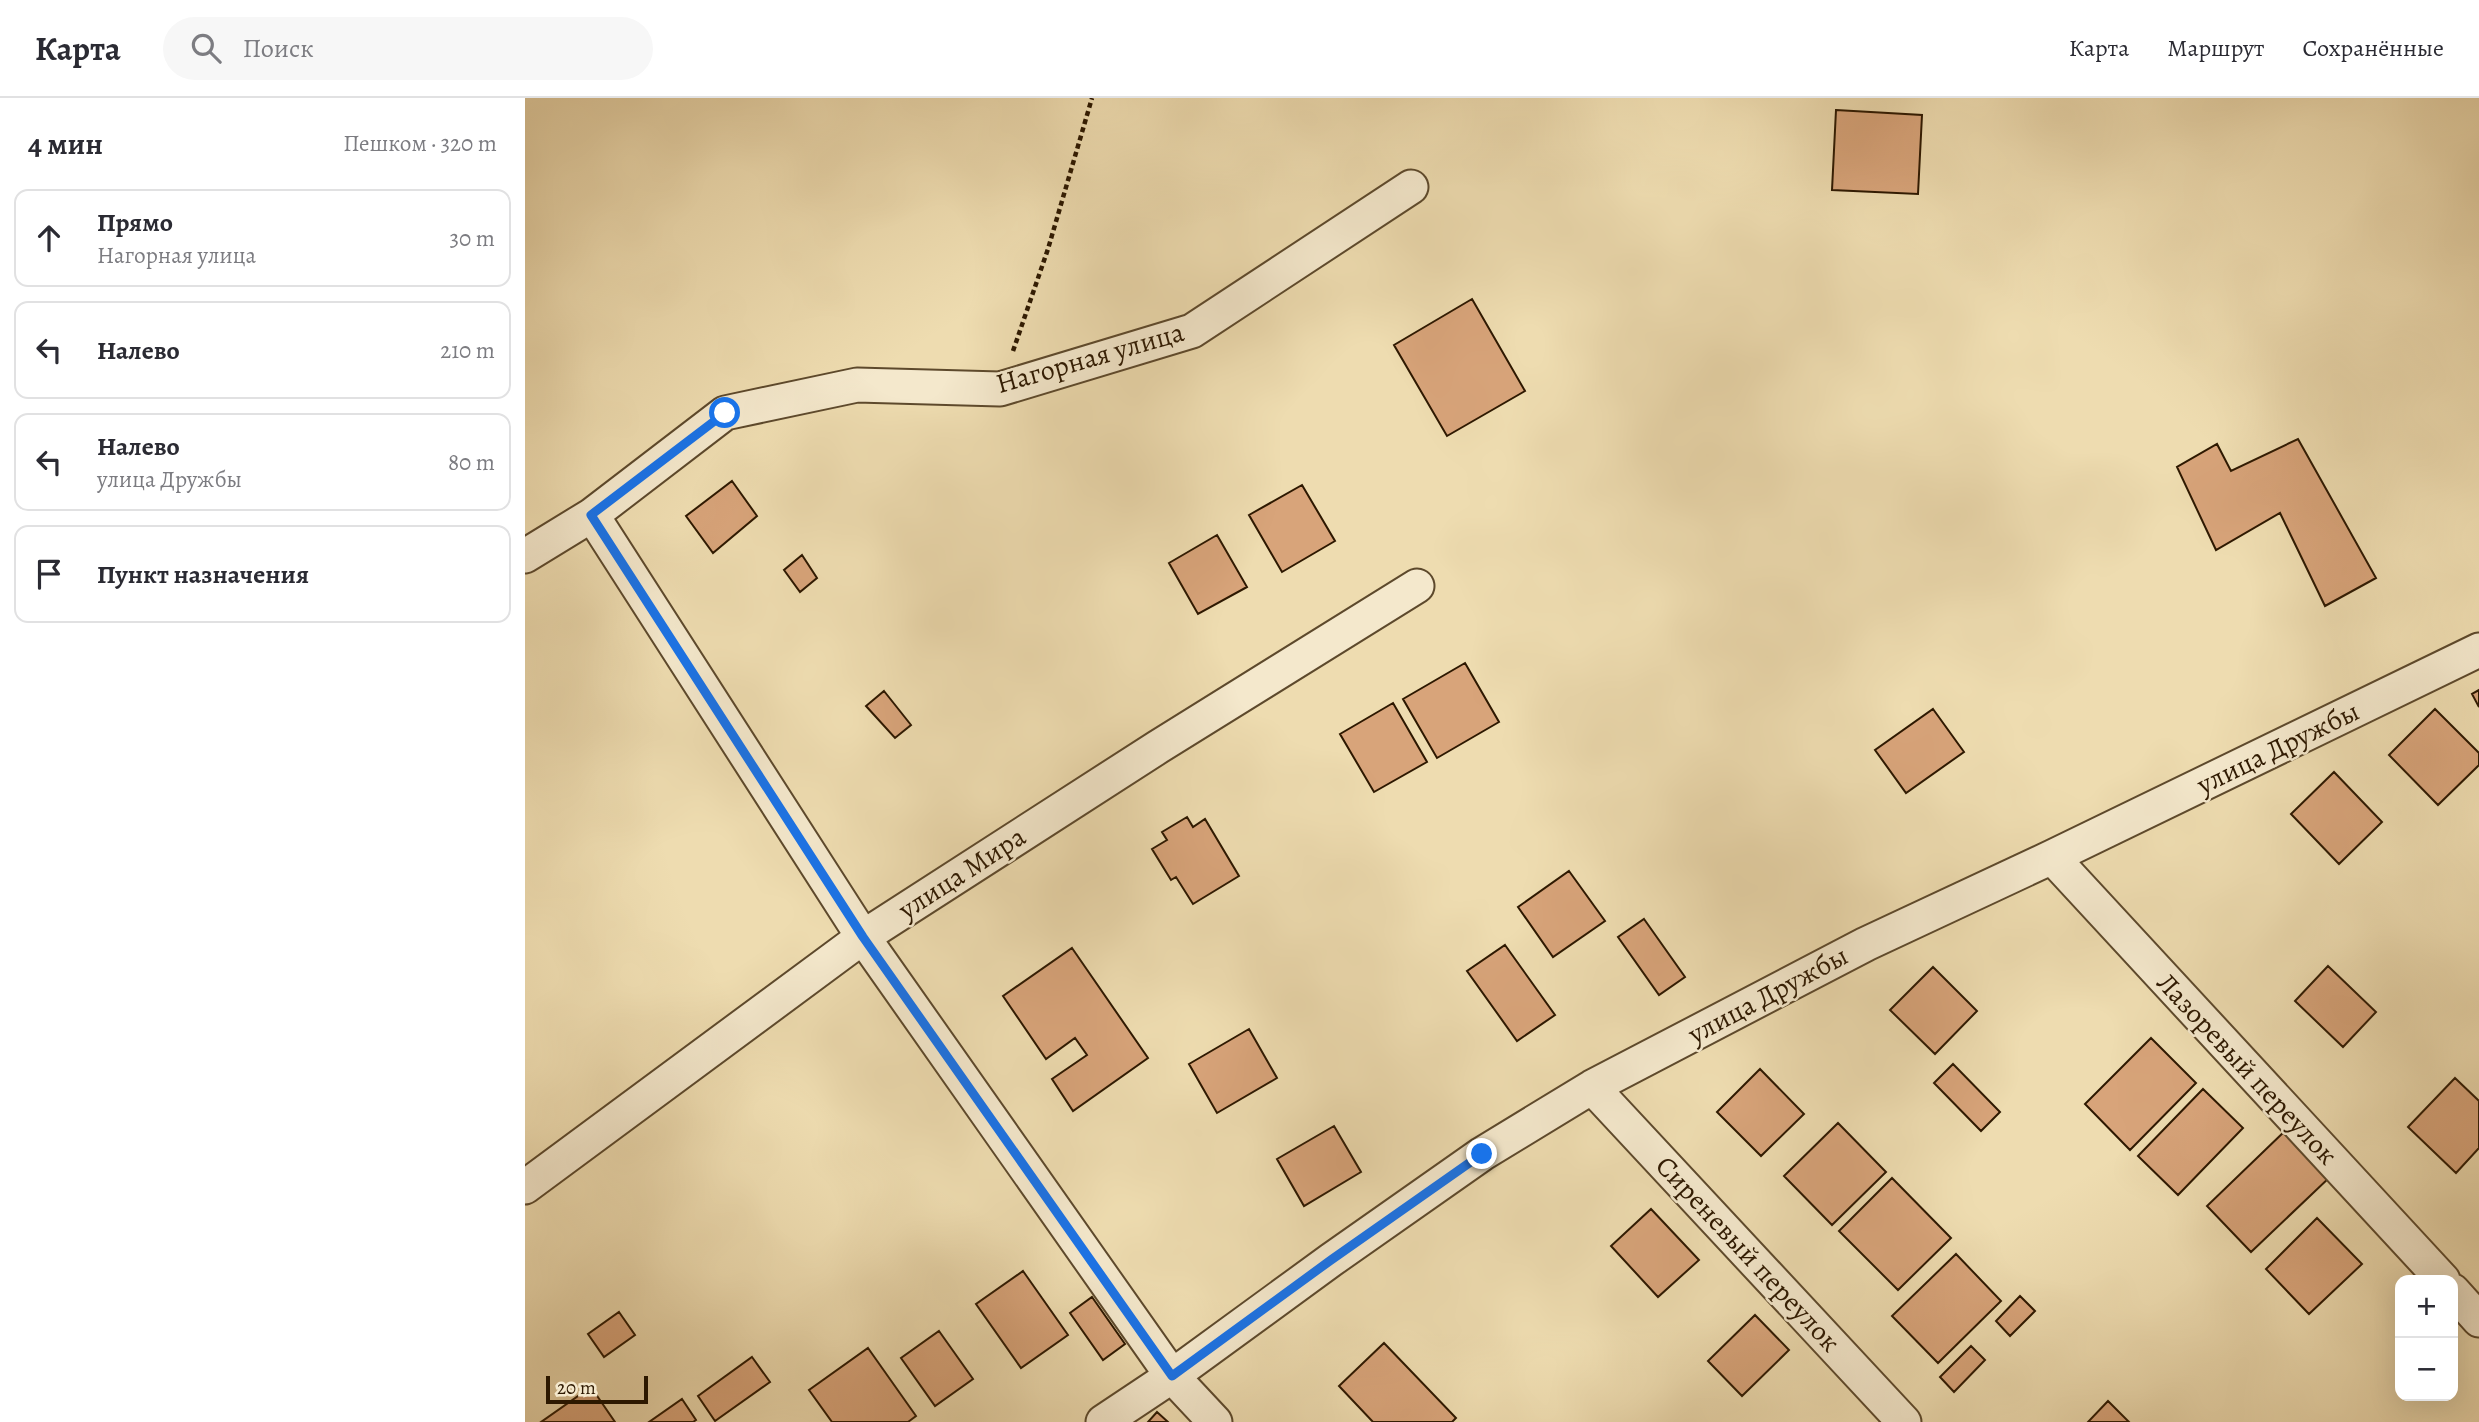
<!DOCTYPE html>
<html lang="ru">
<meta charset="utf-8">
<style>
:root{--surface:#fff;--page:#f7f7f7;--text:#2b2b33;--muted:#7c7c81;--line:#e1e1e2}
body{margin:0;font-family:Alegreya,serif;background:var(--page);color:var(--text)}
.controls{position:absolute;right:21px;bottom:21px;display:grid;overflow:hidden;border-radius:14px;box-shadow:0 7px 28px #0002}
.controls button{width:63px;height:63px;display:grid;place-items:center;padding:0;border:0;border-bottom:2px solid var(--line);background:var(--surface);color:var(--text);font:35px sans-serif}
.scale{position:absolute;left:21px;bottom:18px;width:102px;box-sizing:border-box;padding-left:7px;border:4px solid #2d1800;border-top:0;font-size:19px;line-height:24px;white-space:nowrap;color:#2d1800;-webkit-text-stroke:5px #f4e8cc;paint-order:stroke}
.stop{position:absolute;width:21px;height:21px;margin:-16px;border:5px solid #1a73e8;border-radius:50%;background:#fff}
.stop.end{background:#1a73e8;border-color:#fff;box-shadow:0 2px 7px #0008}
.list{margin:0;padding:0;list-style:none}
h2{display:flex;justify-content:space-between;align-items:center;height:91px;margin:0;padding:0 28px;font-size:30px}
h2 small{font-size:23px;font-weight:400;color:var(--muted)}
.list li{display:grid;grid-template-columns:46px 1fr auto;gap:21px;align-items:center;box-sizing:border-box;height:98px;margin:0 14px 14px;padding:0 14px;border:2px solid var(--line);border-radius:14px}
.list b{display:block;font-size:26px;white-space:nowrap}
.list p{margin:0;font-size:23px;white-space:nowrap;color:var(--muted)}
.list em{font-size:23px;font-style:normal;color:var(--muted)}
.icon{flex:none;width:38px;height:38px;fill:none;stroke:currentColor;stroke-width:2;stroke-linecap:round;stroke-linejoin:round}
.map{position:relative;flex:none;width:1954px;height:1324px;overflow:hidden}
header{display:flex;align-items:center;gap:42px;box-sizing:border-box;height:98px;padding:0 35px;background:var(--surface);border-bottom:2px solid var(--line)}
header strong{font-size:33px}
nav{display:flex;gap:38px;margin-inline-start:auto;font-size:24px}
.search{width:490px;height:63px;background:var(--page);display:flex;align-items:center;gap:18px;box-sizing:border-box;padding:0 24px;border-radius:38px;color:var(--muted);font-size:26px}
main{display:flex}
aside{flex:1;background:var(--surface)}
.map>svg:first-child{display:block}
.building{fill:#d8a47a;stroke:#2d1800;stroke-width:2}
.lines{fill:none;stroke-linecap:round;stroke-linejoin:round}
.minor-casing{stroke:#5d492c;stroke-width:37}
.path{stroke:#2d1800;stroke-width:4.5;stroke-dasharray:5 3.5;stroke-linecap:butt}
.minor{stroke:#f4e8cc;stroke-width:33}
.route{stroke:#1a73e8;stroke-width:9}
.labels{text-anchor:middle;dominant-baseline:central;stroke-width:5;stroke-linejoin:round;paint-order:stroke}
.street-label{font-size:28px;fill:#2d1800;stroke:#f4e8cc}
</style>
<header>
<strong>Карта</strong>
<div class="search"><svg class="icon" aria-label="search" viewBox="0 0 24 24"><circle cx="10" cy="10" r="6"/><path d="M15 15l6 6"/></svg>Поиск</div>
<nav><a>Карта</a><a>Маршрут</a><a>Сохранённые</a></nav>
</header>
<main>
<aside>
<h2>4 мин<small>Пешком · 320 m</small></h2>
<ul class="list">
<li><svg class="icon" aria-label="ahead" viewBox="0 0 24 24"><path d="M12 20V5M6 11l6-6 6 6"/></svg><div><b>Прямо</b><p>Нагорная улица</p></div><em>30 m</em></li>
<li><svg class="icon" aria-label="left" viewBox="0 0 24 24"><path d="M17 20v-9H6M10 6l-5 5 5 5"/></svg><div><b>Налево</b></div><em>210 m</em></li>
<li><svg class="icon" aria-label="left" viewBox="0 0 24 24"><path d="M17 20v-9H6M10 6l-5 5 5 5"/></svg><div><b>Налево</b><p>улица Дружбы</p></div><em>80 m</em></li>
<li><svg class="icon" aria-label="arrive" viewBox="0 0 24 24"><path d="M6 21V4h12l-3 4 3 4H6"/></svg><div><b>Пункт назначения</b></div></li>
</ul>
</aside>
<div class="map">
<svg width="1954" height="1324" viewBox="0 0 1954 1324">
<rect width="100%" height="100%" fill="#eedcb0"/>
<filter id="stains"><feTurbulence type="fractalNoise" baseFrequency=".00286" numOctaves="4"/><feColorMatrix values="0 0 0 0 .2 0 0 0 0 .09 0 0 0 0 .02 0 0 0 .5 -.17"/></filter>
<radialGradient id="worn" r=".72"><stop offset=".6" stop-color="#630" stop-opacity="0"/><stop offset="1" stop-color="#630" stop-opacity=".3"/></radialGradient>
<!-- building -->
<path class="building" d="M1311 12 1397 17 1393 96 1307 92Z
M947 201 1000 293 922 338 869 247Z
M1773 341 1851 480 1800 508 1755 415 1691 452 1652 369 1692 346 1706 373Z
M207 383 232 418 188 455 161 418Z
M777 387 810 443 757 474 724 417Z
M692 437 722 489 673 516 644 465Z
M277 457 292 480 275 494 259 472Z
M940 565 974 624 912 660 878 601Z
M1954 592V609L1947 596Z
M359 593 386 627 370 640 341 608Z
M868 605 902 664 849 694 815 636Z
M1408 611 1439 654 1381 695 1350 652Z
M1910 611 1954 655V667L1913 707 1864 657Z
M1809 674 1857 724 1814 766 1766 716Z
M662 719 668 729 680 721 714 778 668 806 651 779 646 782 627 751 642 742 637 734Z
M1044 773 1080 823 1028 859 993 809Z
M1119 821 1160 879 1134 897 1093 839Z
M980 847 1030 917 992 943 942 873Z
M547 850 623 960 548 1013 527 981 562 957 550 940 521 961 478 898Z
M1803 868 1851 914 1818 949 1770 903Z
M1408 869 1452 913 1410 956 1365 912Z
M724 931 752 980 692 1015 664 966Z
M1626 940 1671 985 1605 1052 1560 1006Z
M1428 966 1475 1014 1456 1033 1409 985Z
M1235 971 1279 1016 1236 1058 1192 1014Z
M1930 980 1954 1003V1050L1931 1075 1883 1029Z
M1678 991 1718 1030 1653 1097 1613 1058Z
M1313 1025 1361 1074 1307 1127 1259 1078Z
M809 1028 836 1074 779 1108 752 1061Z
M1762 1031 1806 1078 1726 1154 1682 1108Z
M1367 1080 1426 1140 1373 1192 1314 1133Z
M1126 1111 1174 1162 1133 1199 1086 1148Z
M1792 1120 1837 1166 1784 1216 1741 1171Z
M1431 1156 1476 1203 1413 1265 1367 1218Z
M498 1173 543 1237 496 1270 451 1206Z
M1495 1198 1510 1213 1485 1238 1471 1223Z
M567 1199 600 1246 578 1262 545 1215Z
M94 1214 110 1237 79 1259 63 1236Z
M1230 1217 1264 1252 1217 1298 1183 1263Z
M414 1233 448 1281 410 1308 376 1260Z
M859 1245 931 1320 927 1324H848L814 1288Z
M1446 1248 1460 1262 1429 1294 1415 1279Z
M343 1250 391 1318 383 1324H307L284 1292Z
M227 1259 245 1284 190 1323 173 1298Z
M66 1289 90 1324H16Z
M157 1301 171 1322 168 1324H124Z
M1583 1303 1604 1324H1563Z
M632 1314 643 1324H623Z"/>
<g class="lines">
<defs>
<path id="minor" d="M67 417 338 839 647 1278 690 1324
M0 458 67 417 200 315 332 287 475 291 667 233 886 89
M1527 759 1918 1182
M1067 989 1379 1324
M0 1089 338 839 633 649 892 488
M1928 1193 1954 1222
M578 1324 647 1278 806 1162 957 1056 1067 989 1341 846 1527 759 1954 552"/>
</defs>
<!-- minor casing -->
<use href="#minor" class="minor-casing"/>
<!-- path -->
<path class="path" d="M488 253 523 151 567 0"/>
<!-- minor -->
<use href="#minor" class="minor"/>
</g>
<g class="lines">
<!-- route -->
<path class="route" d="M200 315 66 417 338 839 647 1278 806 1162 957 1056"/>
</g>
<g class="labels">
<!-- street labels -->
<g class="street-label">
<text transform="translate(565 260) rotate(-16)">Нагорная улица</text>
<text transform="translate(1753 650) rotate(-26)">улица Дружбы</text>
<text transform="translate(437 775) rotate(-33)">улица Мира</text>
<text transform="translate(1243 897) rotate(-28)">улица Дружбы</text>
<text transform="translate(1722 971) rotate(47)">Лазоревый переулок</text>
<text transform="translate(1223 1156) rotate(47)">Сиреневый переулок</text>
</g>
</g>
<rect width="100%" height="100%" filter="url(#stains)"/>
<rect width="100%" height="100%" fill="url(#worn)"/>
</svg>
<div class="controls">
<button>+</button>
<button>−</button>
</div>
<div class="scale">20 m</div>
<div class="stop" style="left:200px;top:315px"></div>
<div class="stop end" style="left:957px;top:1056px"></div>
</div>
</main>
